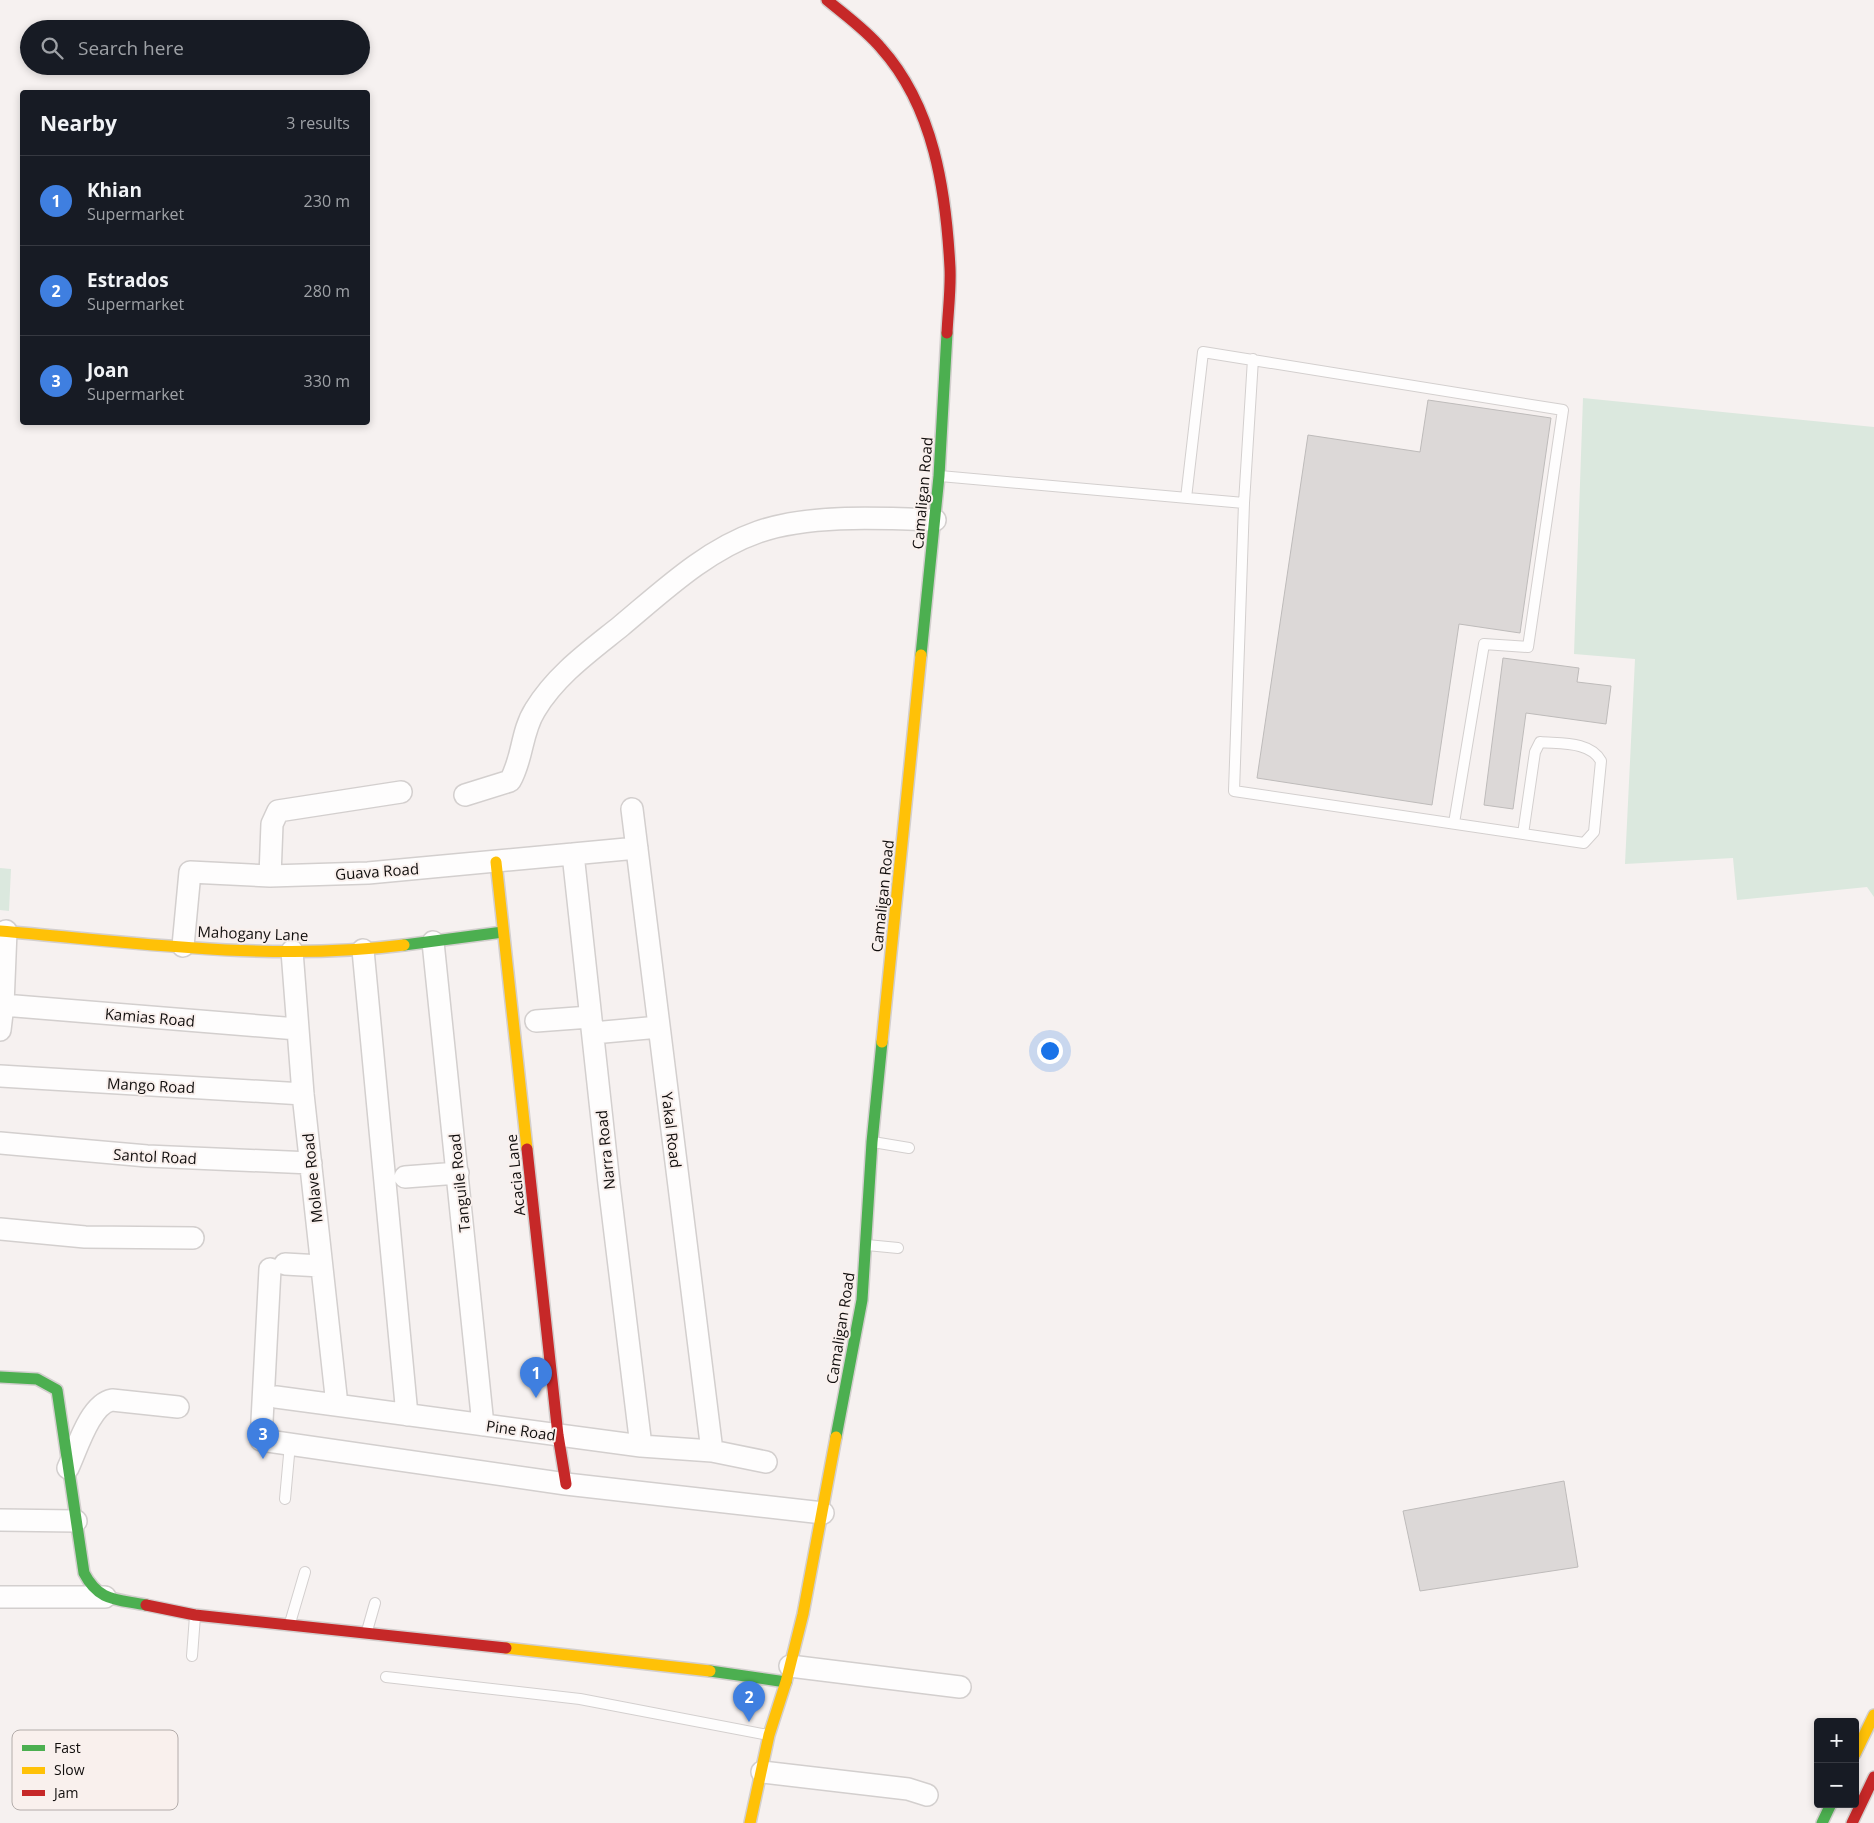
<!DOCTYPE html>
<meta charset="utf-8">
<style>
:root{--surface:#171b24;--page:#20242c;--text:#f1f3f6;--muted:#9ea1a6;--line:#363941;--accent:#db2777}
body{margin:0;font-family:"Open Sans",sans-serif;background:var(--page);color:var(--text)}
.controls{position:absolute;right:15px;bottom:15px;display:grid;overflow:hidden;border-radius:5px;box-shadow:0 2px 8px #0003}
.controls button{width:45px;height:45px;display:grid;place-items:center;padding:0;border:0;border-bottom:1px solid var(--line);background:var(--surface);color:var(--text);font:25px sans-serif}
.you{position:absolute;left:1049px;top:1050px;width:18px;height:18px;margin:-12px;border:4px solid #fff;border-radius:50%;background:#1a73e8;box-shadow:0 0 0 8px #1a73e833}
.badge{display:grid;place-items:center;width:32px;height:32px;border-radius:50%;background:var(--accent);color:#fff;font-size:16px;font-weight:700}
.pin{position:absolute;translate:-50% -41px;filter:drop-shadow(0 1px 2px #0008)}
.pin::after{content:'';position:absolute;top:26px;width:18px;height:15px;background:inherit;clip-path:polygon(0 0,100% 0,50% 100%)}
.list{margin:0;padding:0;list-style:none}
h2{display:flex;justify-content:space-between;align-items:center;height:65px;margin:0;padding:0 20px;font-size:21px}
h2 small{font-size:16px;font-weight:400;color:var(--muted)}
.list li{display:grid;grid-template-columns:32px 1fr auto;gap:15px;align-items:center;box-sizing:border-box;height:90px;padding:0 20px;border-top:1px solid var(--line)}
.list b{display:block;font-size:19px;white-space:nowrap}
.list p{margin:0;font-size:16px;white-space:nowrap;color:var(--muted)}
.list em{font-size:16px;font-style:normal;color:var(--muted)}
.icon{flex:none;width:28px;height:28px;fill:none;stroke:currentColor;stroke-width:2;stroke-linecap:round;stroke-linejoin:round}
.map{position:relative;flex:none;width:1874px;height:1823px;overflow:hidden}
.search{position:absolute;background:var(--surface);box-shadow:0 2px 8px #0003;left:20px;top:20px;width:350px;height:55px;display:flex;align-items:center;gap:12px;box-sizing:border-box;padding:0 18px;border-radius:28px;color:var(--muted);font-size:19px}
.panel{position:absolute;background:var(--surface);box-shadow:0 2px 8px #0003;left:20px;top:90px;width:350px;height:335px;border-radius:5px}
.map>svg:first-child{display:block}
.green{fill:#dbe8de}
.building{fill:#dcd8d7;stroke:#bebbba}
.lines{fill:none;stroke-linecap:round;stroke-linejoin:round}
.lane-casing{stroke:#d3cfce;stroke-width:12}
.street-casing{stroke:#d3cfce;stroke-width:24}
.fast-casing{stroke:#d3cfce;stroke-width:14}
.slow-casing{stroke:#d3cfce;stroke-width:14}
.jam-casing{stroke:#d3cfce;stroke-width:14}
.lane{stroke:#fefdfd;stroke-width:10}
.street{stroke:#fefdfd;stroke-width:21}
.fast{stroke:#4caf50;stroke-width:11}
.slow{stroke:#ffc107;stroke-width:11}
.jam{stroke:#c62828;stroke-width:11}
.labels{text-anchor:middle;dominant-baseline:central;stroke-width:4;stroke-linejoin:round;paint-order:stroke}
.street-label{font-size:15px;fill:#110e0d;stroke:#f9f0ed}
.key{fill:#f9f0ed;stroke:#b3acaa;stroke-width:1}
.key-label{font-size:14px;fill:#110e0d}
</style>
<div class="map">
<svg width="1874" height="1823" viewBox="0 0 1874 1823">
<rect width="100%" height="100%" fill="#f6f1f0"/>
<!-- green -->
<path class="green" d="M1583 398 1874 427V897L1867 887 1737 900 1733 858 1625 864 1635 659 1574 654Z
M0 868 11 869 9 911 0 910Z"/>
<!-- building -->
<path class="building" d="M1428 400 1551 418 1520 633 1459 624 1432 805 1257 778 1308 435 1420 452Z
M1503 658 1579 668 1577 682 1611 686 1606 724 1526 713 1513 809 1484 805Z
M1564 1481 1578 1567 1420 1591 1403 1511Z"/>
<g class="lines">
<defs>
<path id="lane" d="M1253 359 1244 503 1234 791 1584 843 1594 832 1601 761C1590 741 1560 744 1540 742L1535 752 1523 834
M940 476 1244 503
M1186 498 1203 352 1563 410 1528 647 1484 644 1454 823
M873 1142 909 1148
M867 1245 898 1248
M285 1499 290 1444
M290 1623 305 1572
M367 1631 375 1603
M192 1656 195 1616
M386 1677 580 1699 768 1735"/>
<path id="street" d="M465 795 510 781C523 759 521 732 535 710 556 675 590 651 621 626 663 591 706 550 758 532 809 514 881 518 935 520
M632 809 712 1451
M573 854 609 1184 641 1446
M270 876 272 824 278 811 401 792
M433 942 483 1425
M183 946 190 872 270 876 368 873 637 848
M363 950 407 1415
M292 951 303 1094 337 1405
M3 1005 297 1029
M536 1021 590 1017
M0 1030 3 1005 6 931
M593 1033 659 1027
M0 1076 303 1094
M0 1143 147 1156 311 1163
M405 1177 458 1173
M0 1229 85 1237 193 1238
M285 1264 321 1266
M270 1269 261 1440 566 1484 823 1513
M276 1397 641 1446 712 1451 766 1462
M68 1468C77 1449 90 1404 112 1400L178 1407
M0 1520 76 1521
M0 1597H105
M790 1666 960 1687
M762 1772 908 1789 927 1795"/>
<path id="fast" d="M921 655 939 476 947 333
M404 945 503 932
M0 1377 37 1379 57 1390 84 1573C99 1602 117 1599 146 1605
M836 1437 862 1300 872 1142 882 1042
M710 1671 786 1682
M1822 1823 1831 1804"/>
<path id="slow" d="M496 862 527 1149
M0 931C133 942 271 962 404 945
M882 1042 921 655
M506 1648 710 1671
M1855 1754 1874 1715
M750 1823 769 1735 786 1682 803 1614 836 1437"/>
<path id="jam" d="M827 0C845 15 866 30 881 48 934 107 946 191 950 268 951 289 948 311 947 333
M527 1149 558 1435 566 1484
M146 1605 195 1615 506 1648
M1852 1823 1874 1777"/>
</defs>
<!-- lane casing -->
<use href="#lane" class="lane-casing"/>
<!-- street casing -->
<use href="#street" class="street-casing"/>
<!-- fast casing -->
<use href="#fast" class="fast-casing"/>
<!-- slow casing -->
<use href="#slow" class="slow-casing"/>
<!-- jam casing -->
<use href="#jam" class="jam-casing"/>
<!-- lane -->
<use href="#lane" class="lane"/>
<!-- street -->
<use href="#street" class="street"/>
<!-- fast -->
<use href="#fast" class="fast"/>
<!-- slow -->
<use href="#slow" class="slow"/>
<!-- jam -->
<use href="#jam" class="jam"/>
</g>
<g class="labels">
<!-- street labels -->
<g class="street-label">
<text transform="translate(922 493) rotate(-85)">Camaligan Road</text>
<text transform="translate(377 871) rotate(-4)">Guava Road</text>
<text transform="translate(882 896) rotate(-84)">Camaligan Road</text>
<text transform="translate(253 933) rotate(2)">Mahogany Lane</text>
<text transform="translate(150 1017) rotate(5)">Kamias Road</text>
<text transform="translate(151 1085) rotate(3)">Mango Road</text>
<text transform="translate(672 1130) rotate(83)">Yakal Road</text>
<text transform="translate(605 1150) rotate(-96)">Narra Road</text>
<text transform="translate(155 1156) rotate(3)">Santol Road</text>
<text transform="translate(515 1175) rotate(-96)">Acacia Lane</text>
<text transform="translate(312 1178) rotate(-96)">Molave Road</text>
<text transform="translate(459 1183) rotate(-96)">Tanguile Road</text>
<text transform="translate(840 1328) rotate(-81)">Camaligan Road</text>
<text transform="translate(521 1430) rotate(8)">Pine Road</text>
</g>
</g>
<!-- legend -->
<rect x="12" y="1730" width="166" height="80" rx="8" class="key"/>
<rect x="22" y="1745" width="23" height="6" fill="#4caf50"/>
<rect x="22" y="1767" width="23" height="7" fill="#ffc107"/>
<rect x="22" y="1790" width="23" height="6" fill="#c62828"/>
<g class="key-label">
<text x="54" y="1753">Fast</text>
<text x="54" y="1775">Slow</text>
<text x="54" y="1798">Jam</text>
</g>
</svg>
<div class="controls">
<button>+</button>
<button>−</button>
</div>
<div class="you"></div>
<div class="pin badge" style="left:536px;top:1398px;background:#3f7fe0">1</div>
<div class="pin badge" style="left:749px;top:1722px;background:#3f7fe0">2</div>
<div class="pin badge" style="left:263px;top:1459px;background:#3f7fe0">3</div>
<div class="search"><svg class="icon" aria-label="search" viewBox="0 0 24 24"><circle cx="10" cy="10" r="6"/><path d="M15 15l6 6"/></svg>Search here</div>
<section class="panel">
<h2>Nearby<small>3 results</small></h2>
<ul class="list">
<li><span class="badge" style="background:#3f7fe0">1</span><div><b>Khian</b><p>Supermarket</p></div><em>230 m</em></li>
<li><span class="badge" style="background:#3f7fe0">2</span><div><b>Estrados</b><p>Supermarket</p></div><em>280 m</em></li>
<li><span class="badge" style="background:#3f7fe0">3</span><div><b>Joan</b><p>Supermarket</p></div><em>330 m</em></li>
</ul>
</section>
</div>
